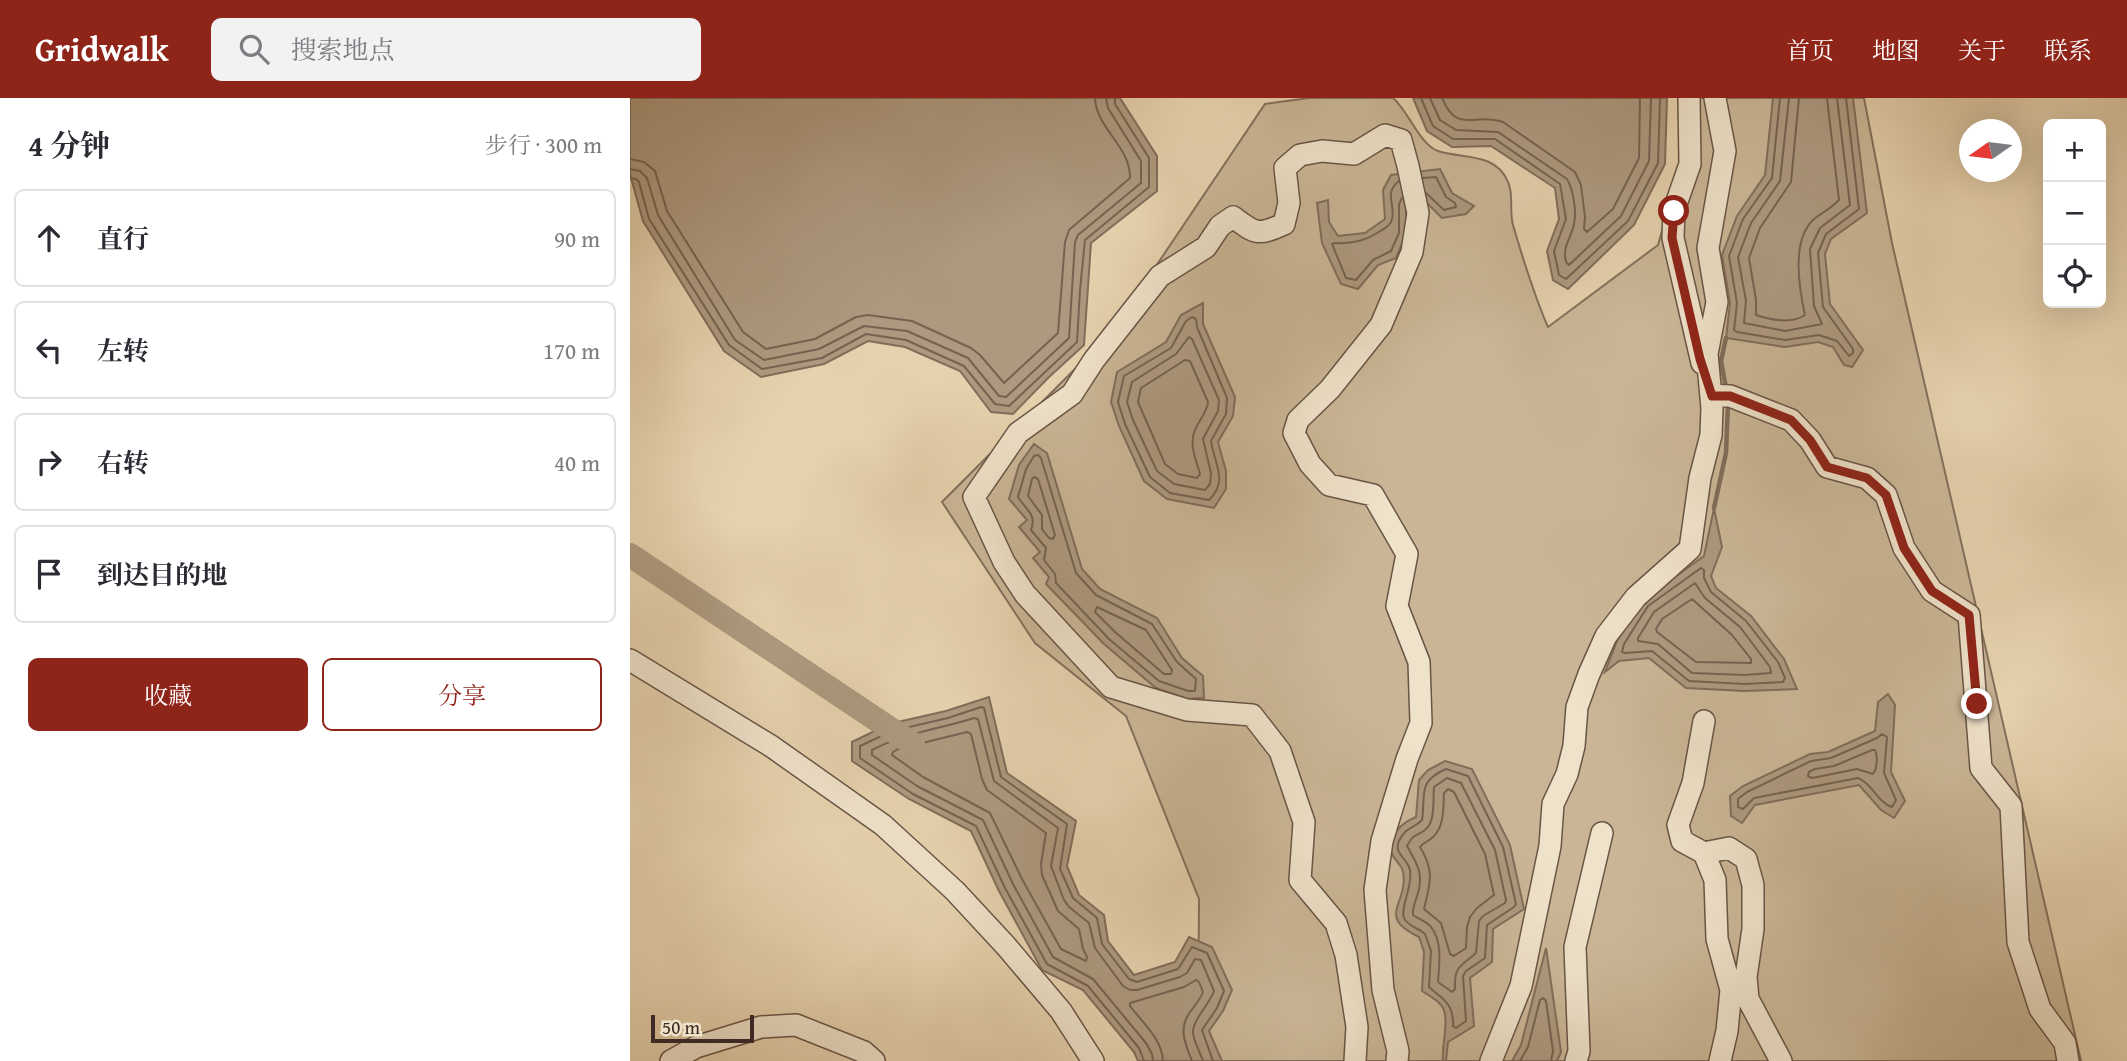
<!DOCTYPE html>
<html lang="zh">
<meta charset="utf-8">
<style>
:root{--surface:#fff;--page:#f2f2f3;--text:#2b2b33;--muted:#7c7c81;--line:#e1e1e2;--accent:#8f2418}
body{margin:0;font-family:"Gentium Book Plus","Noto Serif SC",serif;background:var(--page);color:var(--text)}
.controls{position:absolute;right:21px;top:21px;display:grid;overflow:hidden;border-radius:10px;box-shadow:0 7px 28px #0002}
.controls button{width:63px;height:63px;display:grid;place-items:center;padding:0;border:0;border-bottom:2px solid var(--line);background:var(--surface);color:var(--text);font:35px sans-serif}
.compass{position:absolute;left:1329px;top:21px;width:63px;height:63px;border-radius:50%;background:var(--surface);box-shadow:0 7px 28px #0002;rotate:256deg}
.scale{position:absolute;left:21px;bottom:18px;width:103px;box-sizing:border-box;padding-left:7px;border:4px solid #3f2b23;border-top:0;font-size:19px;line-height:24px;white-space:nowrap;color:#3f2b23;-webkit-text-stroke:5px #efe2ca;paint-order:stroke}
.stop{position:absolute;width:21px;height:21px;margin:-16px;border:5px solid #8f2418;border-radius:50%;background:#fff}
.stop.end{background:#8f2418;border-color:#fff;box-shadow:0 2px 7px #0008}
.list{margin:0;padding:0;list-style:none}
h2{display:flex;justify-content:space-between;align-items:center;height:91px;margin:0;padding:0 28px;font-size:30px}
h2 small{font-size:23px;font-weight:400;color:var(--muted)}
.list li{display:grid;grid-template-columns:46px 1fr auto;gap:21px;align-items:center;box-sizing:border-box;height:98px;margin:0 14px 14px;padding:0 14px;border:2px solid var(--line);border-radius:10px}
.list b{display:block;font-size:26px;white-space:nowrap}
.list em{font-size:23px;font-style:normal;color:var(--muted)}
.actions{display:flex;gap:14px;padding:21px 28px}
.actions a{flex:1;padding:16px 0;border:2px solid var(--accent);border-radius:10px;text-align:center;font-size:24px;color:var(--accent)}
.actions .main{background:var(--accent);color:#fff}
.icon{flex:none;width:38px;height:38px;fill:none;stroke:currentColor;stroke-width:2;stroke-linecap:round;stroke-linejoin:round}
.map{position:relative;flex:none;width:1497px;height:963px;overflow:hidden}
header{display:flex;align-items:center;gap:42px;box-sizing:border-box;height:98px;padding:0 35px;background:var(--accent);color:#fff}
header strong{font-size:33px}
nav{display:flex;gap:38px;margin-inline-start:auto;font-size:24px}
.search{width:490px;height:63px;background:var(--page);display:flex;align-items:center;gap:18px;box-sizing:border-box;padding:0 24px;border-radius:10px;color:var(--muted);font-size:26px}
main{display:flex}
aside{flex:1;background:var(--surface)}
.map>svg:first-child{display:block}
.green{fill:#cab696;stroke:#84705c;stroke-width:2}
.water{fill:#ad997f;stroke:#816d5a;stroke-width:2}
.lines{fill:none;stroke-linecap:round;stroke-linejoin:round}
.shore{stroke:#766251;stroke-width:2}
.stream{stroke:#816d5a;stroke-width:4.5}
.river{stroke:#ad997f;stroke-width:24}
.minor-casing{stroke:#695546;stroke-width:24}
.minor{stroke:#efe2ca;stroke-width:21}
.route{stroke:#8f2418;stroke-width:9}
</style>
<header>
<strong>Gridwalk</strong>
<div class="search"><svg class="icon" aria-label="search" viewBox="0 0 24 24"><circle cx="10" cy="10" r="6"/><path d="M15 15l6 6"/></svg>搜索地点</div>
<nav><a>首页</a><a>地图</a><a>关于</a><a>联系</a></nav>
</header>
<main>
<aside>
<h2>4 分钟<small>步行 · 300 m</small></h2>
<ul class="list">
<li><svg class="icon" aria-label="ahead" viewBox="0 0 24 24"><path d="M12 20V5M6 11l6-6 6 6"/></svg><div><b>直行</b></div><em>90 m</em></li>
<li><svg class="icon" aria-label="left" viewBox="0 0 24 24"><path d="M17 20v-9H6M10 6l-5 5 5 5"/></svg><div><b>左转</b></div><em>170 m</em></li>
<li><svg class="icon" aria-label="right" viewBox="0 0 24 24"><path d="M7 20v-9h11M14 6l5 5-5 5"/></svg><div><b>右转</b></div><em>40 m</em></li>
<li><svg class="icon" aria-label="arrive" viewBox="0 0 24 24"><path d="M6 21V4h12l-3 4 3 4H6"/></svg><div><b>到达目的地</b></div></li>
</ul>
<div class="actions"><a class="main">收藏</a><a>分享</a></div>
</aside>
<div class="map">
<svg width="1497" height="963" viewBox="0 0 1497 963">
<rect width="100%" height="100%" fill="#e6d2ae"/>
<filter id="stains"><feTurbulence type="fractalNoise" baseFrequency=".00286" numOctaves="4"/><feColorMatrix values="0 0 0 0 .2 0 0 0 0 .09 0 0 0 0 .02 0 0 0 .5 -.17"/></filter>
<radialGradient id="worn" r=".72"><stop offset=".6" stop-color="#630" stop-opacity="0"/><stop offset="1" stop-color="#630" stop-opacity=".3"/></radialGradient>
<!-- green -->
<path class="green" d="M679 0H763C777 11 790 47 808 53 832 61 866 54 878 84 884 96 879 113 883 127 893 161 904 197 918 229L1028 147 1052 62 1049 0H1234L1262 145 1451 963H568L569 801 496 618 405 545 312 404 481 235 635 6Z"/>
<!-- water -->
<path class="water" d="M0 0H490L527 58V93L461 145 454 247 418 280 383 316 361 314 330 273 275 249 238 243 194 266 131 279 94 253 13 123 0 76Z
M783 0H1037L1035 66 1004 127 938 191 923 182 917 153 929 121 925 90 861 48 822 49 797 33Z
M1143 0H1223L1237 115 1201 141 1195 156 1200 206 1233 252 1222 269 1214 267 1203 249 1188 244 1155 249 1096 240 1100 205 1092 157 1107 118 1135 77Z
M810 71 822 95 844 108 836 116 812 120 794 102 776 105V136L766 160 748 167 728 191 711 186 692 145 687 105 698 102 699 124 708 138 735 135 755 121 753 92 761 77Z
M573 205V226L605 299 603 318 588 344 596 373V391L584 410 537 401 514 383 489 328 481 304 487 274 536 244 551 217Z
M404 346 417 355 452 471 470 491 527 520 552 560 573 578 574 600 557 601 526 590 474 546 416 486 419 479 403 460 410 454 389 429 397 422 379 401 389 367Z
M1084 410 1092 449 1081 478 1086 490 1121 518 1154 561 1167 591 1114 593 1056 590 1019 560 989 563 975 574 987 543 1012 503 1074 458Z
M1258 596 1265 607 1261 674 1275 703 1264 720 1251 712 1229 687 1125 707 1112 725 1101 718 1100 698 1113 688 1180 656 1198 654 1245 633 1248 604Z
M359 599 377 675 446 723 437 768 449 797 474 817 478 843 504 877 545 864 559 839 582 849 602 892 593 913 579 933 592 963H508L504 954 453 892 412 872 369 793 341 733 279 701 222 663V644L259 626 316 613Z
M815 663 842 671 880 747 894 811 863 831 862 864 840 880 844 928 818 944 816 963H813C811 947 821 919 811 907 806 901 798 897 792 893L794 854 789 839C745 818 779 806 773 774 772 767 765 763 762 756 754 740 773 724 786 719L789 682 798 672Z
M916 850 931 954 927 963H882L891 947Z"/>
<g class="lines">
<!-- shore -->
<path class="shore" d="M791 0 803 28 823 41H865L930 86 936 121 924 153 929 177 936 181 998 123 1028 65 1030 0
M800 0 810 22 826 32 868 34 937 81C943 91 947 114 944 126 941 141 932 148 936 164L939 167 991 118 1019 63 1021 0
M812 0C828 37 843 14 873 24L945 74 951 87 955 119 954 131 957 134 983 111 1009 60 1010 0
M1150 0 1142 80 1113 121 1099 158 1107 205 1104 232 1107 234 1155 242 1189 237 1207 243 1219 258 1223 255V251L1193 209 1188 155 1196 136 1229 111 1216 0
M1159 0 1150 83 1121 125 1108 159 1116 203 1114 225 1155 233 1192 226 1184 208 1180 151 1190 130 1220 107 1207 0
M1169 0 1161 84 1130 130 1119 160 1126 202V217C1141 222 1161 226 1175 217 1169 190 1161 143 1183 122 1191 115 1202 110 1209 102L1197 0
M0 61 14 64 25 73 37 113 113 234 136 251 185 241 226 219 238 217 282 223 341 250 350 257 374 285 428 235 435 144 439 132 500 80C501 49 466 30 465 0
M0 71 10 73 17 80 28 117 105 242 134 262 189 251 234 228 277 233 338 260 369 298 376 299 439 240 445 144 448 137 511 85V63L478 10 476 0
M0 80 6 81 9 84 19 121 99 247 132 271 192 260 236 236 276 242 334 268 365 306 379 308 447 244 450 192 455 142 519 89V60L485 6V0
M793 80 806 79 816 99 825 105 826 109 814 112 796 95
M769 83C752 96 768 110 761 124 760 127 755 130 752 132 737 142 724 146 705 145L702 146 716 180 726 182 743 162 761 153 769 135V106L772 100
M562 219 566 221 567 229 597 300 596 316 581 343C584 365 599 383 579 402L540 395 520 379 495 326 488 304 494 278 541 250 556 223Z
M559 239 562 241 589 302 588 313 573 341 581 375 580 386 575 392 544 386 527 373 503 322 497 304 502 284 546 256Z
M555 262 560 263 578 304C577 314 570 321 566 330 558 345 566 361 570 376L567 380 548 376 535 366 508 304 511 290Z
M404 358 408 357 411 360 446 475 466 497 522 526 547 564 566 581 565 593H558L529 583 479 541 426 485 425 476 414 462 416 450 401 432C407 416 396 412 388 399L396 371Z
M404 379 408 381 425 437 423 441 419 440 412 431V417L398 398 402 381Z
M1071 470 1074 472V480L1081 494 1116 523 1148 564 1155 580 1153 584 1114 586 1059 583 1022 553 995 555 992 554 994 546 1018 508Z
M1065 485 1075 500 1110 529 1140 569 1141 575 1114 577 1062 575 1028 546 1008 543V540L1024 514Z
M1062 501 1102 537 1121 561V565L1066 564 1027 534 1026 531 1032 521Z
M467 509 516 532 542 572 541 576H534L485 534 465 514Z
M337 634 341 636 352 681 357 692 416 735 411 766 412 777 428 813 449 831 453 851 457 859 456 863 431 851 392 781 360 715 293 679 262 657 263 654 268 651Z
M1252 636 1257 639 1254 675 1266 702 1262 709C1248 705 1242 685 1228 680L1124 700 1113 711 1108 709V701L1117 694 1181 663 1201 660 1247 640Z
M1242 652H1245C1248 658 1247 671 1243 676L1227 671 1182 680 1178 678 1179 674 1185 671 1204 668Z
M816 671 838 678 873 749 886 806 884 809 857 827 855 860 836 873 833 878 836 923 826 930 823 928C824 906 814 902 799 889L801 853 795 836C789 830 777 828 774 820 770 809 783 789 780 772 778 761 763 755 769 743 776 728 784 731 792 722 796 695 787 684 816 671Z
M817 680 831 685 865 752 876 802 875 805 853 818 849 823 846 855C830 869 824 868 825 891L822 894 808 884C809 867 813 844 801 829 797 823 788 821 783 817 782 809 786 803 788 795 794 775 786 764 777 748 784 733 790 739 798 729 805 720 803 700 804 689Z
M818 691 824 694 855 756 864 797 847 810 840 819 837 829 836 850 824 858 820 856 811 825 794 811C800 786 805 773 790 749 794 744 799 743 803 739 815 728 813 709 814 695Z
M514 963 509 950 458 888 417 866 375 790 346 728 283 696 230 660V648L262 633 318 620 351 609 354 610 371 679 437 726 430 771 443 800 467 820 472 846 499 881 507 884 548 871 562 849 577 855 594 893 587 910 572 932 583 963
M523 963 522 956 516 945 463 881 423 859 383 786 353 722 287 688 242 657V652C274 635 310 631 344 620L348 621 364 683 428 730 421 768 434 802 439 809 459 825 465 850 493 888 500 892H507L550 879 557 875 565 861 571 862 584 893C580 905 562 923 563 935 564 944 570 954 573 963
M533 963C532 941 513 925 500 908V905L554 889 566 882 569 884 573 894C570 902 565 907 560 914 548 931 555 945 562 963
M890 963 898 949 910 902 913 900 916 903 923 953 921 963"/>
<!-- stream -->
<path class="stream" d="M1096 290 1091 263 1096 240
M1084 410 1096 355 1098 306"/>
<!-- river -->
<path class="river" d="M0 457 283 646"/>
<defs>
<path id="minor" d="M1059 0 1060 66 1044 112 1043 140 1072 265
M1082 297 1100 298 1161 322 1180 342 1197 369 1237 380 1256 397 1274 450 1302 493 1339 517 1351 670 1381 708 1388 844 1410 911 1435 945 1438 963
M0 562 141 648 253 727 325 793 376 848 431 913 463 963
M1074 623 1063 685 1048 727 1052 743 1074 755
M41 963 66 949 131 929 166 927 234 954 244 963
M725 963 727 929 716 857 706 825 670 782 674 724 650 653 622 617 557 612 481 589 395 496 374 464 344 399 388 335 442 296 464 262 530 178 576 149 590 128 603 119C626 136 627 138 654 126L659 105 655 70 670 57 692 53 724 56 755 37 771 42 778 68 788 115 782 154 751 227 700 291 668 322 664 335 680 366 699 387 743 397 777 456 767 508 789 564 791 625 777 661 752 743 745 792 753 892 768 953 767 963
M861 963 891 888 920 748 923 706 937 676 944 648 947 609 959 576 976 538 1006 499 1060 451 1070 380 1081 337 1082 310 1077 256 1087 204 1078 150 1095 53 1085 0
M946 963 949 953 945 849 972 735
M1090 963 1097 933 1101 892 1087 841 1085 782 1074 755 1099 750 1116 761 1123 787V831L1116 879 1118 901 1151 963"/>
</defs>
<!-- minor casing -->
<use href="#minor" class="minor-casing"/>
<!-- minor -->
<use href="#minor" class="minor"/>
</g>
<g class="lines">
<!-- route -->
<path class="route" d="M1044 113 1042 140 1070 261 1082 298H1100L1161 322 1180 342 1197 369 1237 380 1256 397 1274 450 1302 493 1339 517 1347 606"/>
</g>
<rect width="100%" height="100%" filter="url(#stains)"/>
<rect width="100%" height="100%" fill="url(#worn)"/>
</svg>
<div class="controls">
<button>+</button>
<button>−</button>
<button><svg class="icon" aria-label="locate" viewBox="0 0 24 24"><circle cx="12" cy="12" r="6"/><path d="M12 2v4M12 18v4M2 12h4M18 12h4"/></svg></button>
</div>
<svg class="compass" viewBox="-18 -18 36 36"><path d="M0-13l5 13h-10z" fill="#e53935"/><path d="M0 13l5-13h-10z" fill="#7c7c81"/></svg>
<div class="scale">50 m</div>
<div class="stop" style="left:1044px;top:113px"></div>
<div class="stop end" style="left:1347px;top:606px"></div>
</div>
</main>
